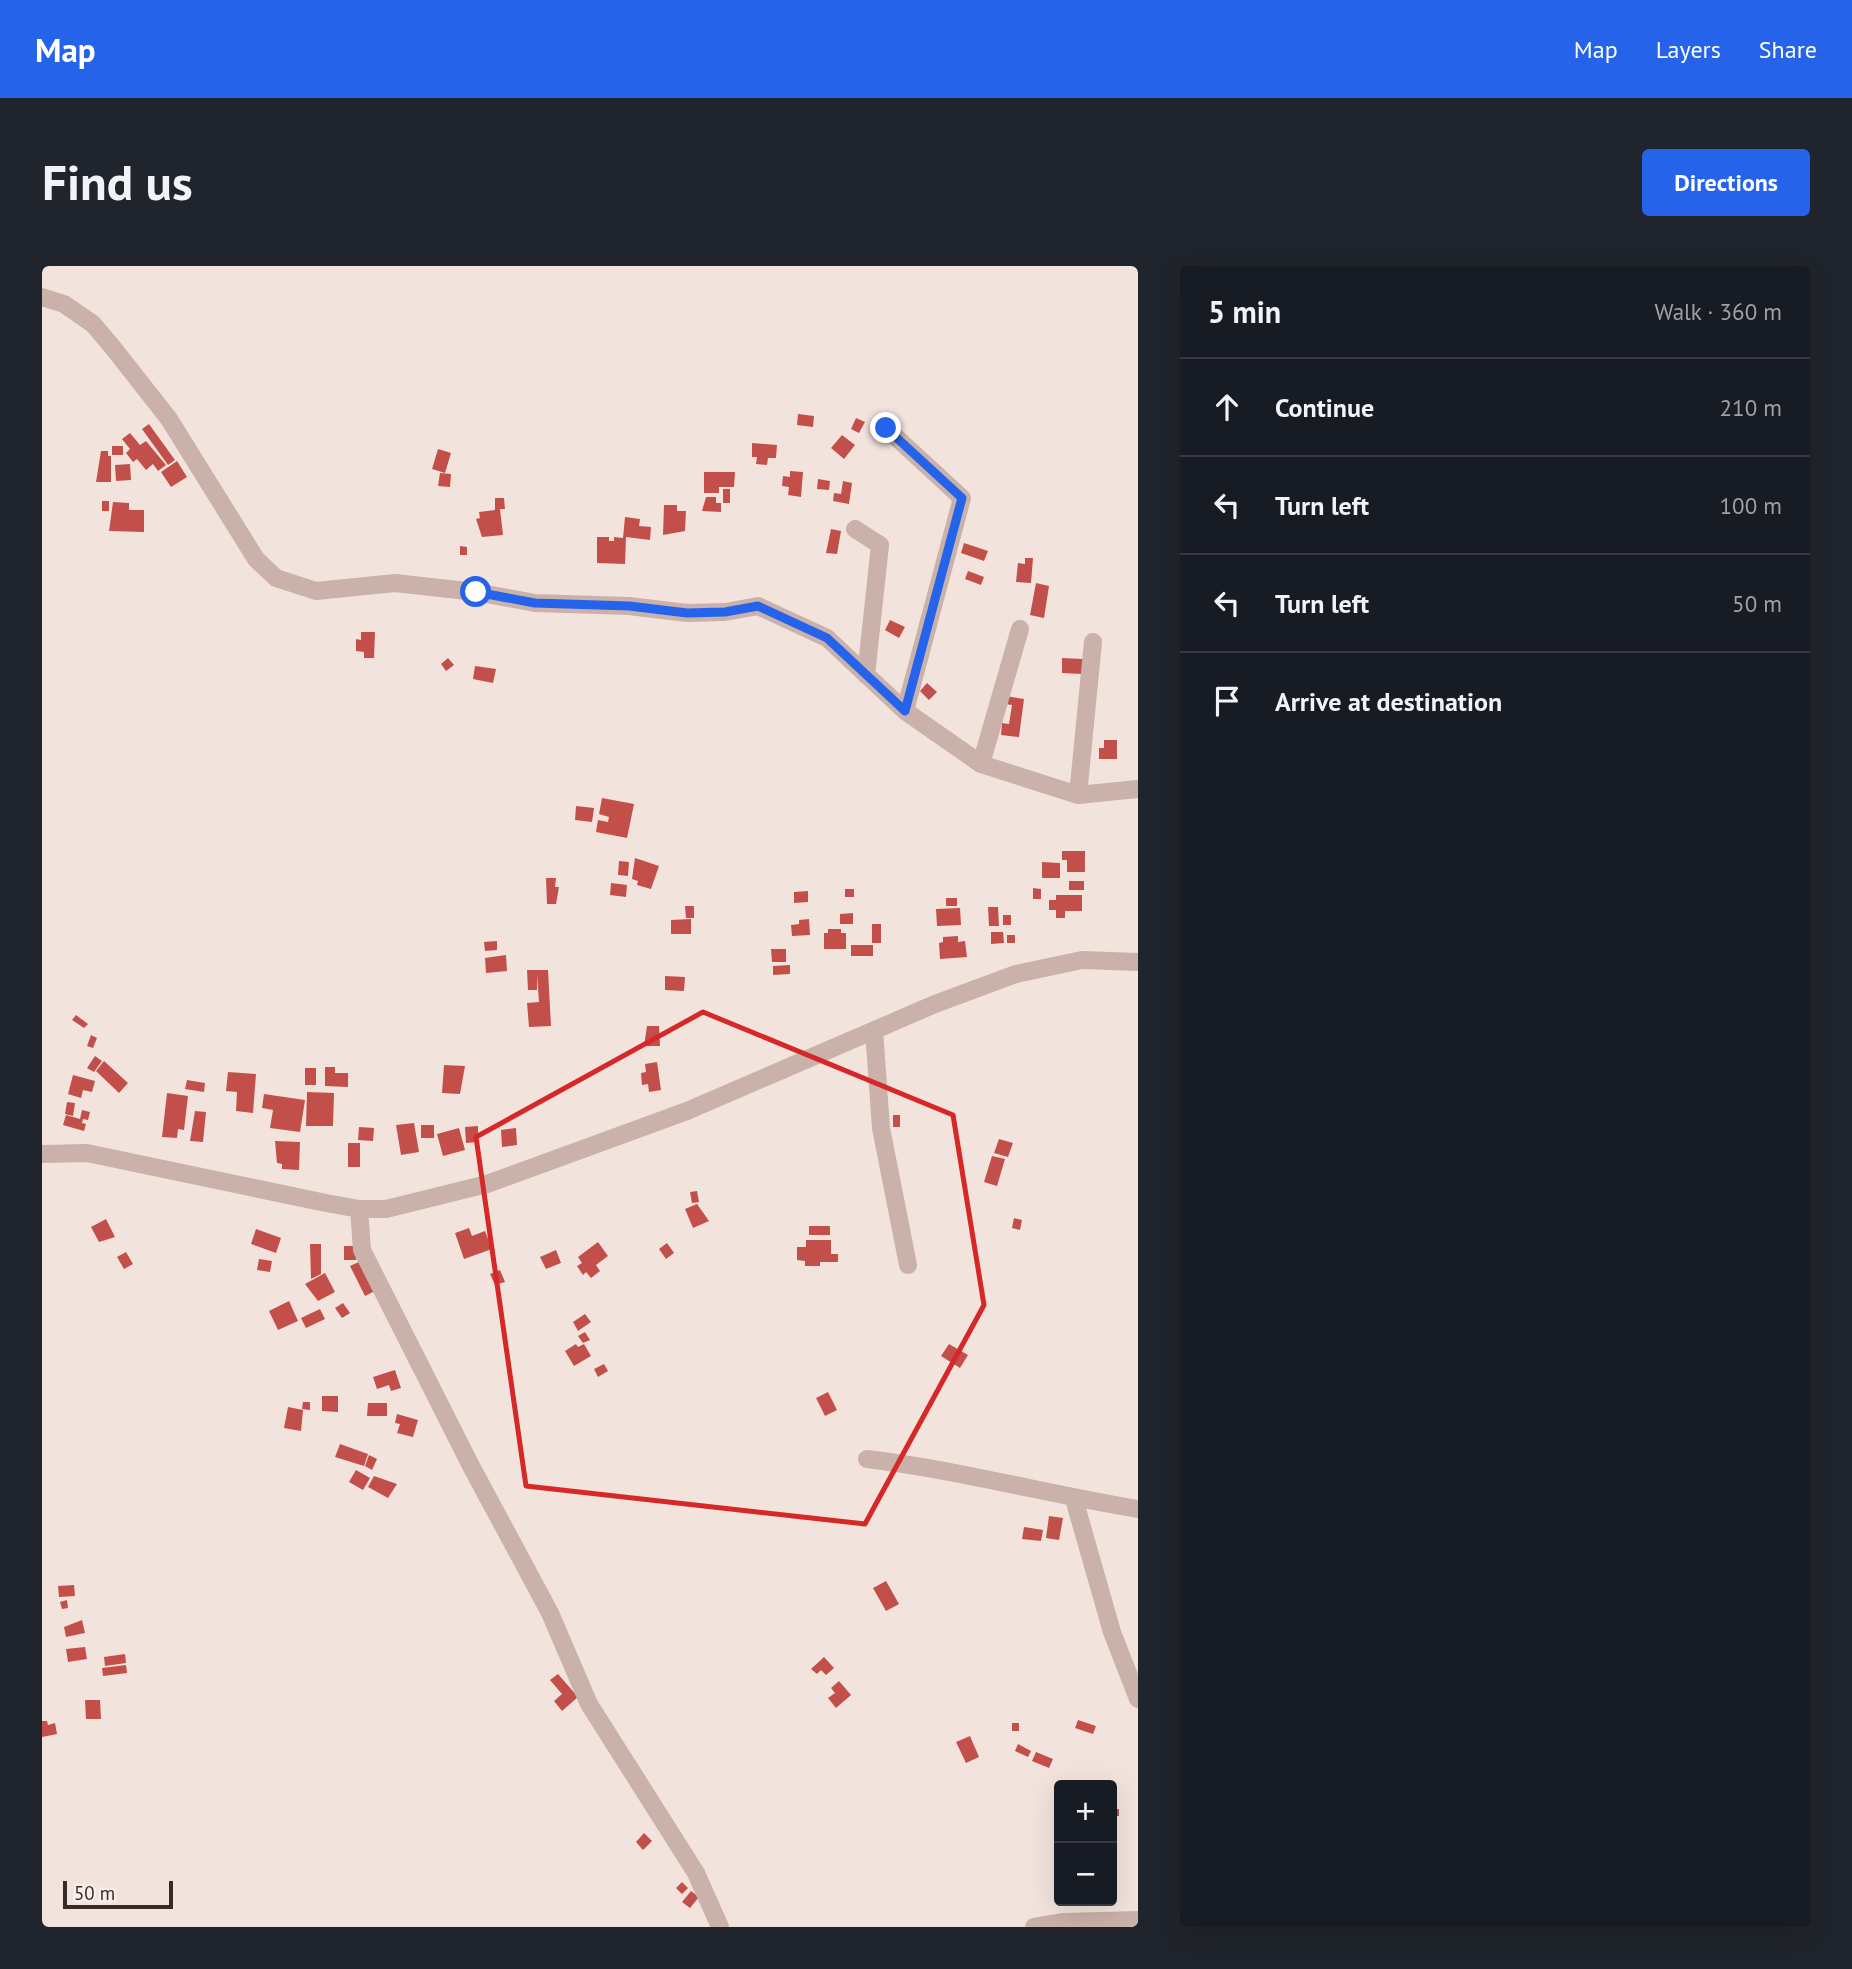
<!DOCTYPE html>
<meta charset="utf-8">
<style>
:root{--surface:#171b24;--page:#20242c;--text:#f1f3f6;--muted:#9ea1a6;--line:#363941;--accent:#2563eb}
body{margin:0;font-family:"PT Sans",sans-serif;background:var(--page);color:var(--text)}
.controls{position:absolute;right:21px;bottom:21px;display:grid;overflow:hidden;border-radius:7px;box-shadow:0 7px 28px #0002}
.controls button{width:63px;height:63px;display:grid;place-items:center;padding:0;border:0;border-bottom:2px solid var(--line);background:var(--surface);color:var(--text);font:35px sans-serif}
.scale{position:absolute;left:21px;bottom:18px;width:110px;box-sizing:border-box;padding-left:7px;border:4px solid #372a29;border-top:0;font-size:19px;line-height:24px;white-space:nowrap;color:#372a29;-webkit-text-stroke:5px #f9efea;paint-order:stroke}
.stop{position:absolute;width:21px;height:21px;margin:-16px;border:5px solid #2563eb;border-radius:50%;background:#fff}
.stop.end{background:#2563eb;border-color:#fff;box-shadow:0 2px 7px #0008}
.list{margin:0;padding:0;list-style:none}
h2{display:flex;justify-content:space-between;align-items:center;height:91px;margin:0;padding:0 28px;font-size:30px}
h2 small{font-size:23px;font-weight:400;color:var(--muted)}
.list li{display:grid;grid-template-columns:46px 1fr auto;gap:21px;align-items:center;box-sizing:border-box;height:98px;padding:0 28px;border-top:2px solid var(--line)}
.list b{display:block;font-size:26px;white-space:nowrap}
.list em{font-size:23px;font-style:normal;color:var(--muted)}
.icon{flex:none;width:38px;height:38px;fill:none;stroke:currentColor;stroke-width:2;stroke-linecap:round;stroke-linejoin:round}
.map{position:relative;flex:none;width:1096px;height:1661px;overflow:hidden;border-radius:7px}
header{display:flex;align-items:center;gap:42px;box-sizing:border-box;height:98px;padding:0 35px;background:var(--accent);color:#fff}
header strong{font-size:33px}
nav{display:flex;gap:38px;margin-inline-start:auto;font-size:24px}
.intro{display:flex;align-items:center;justify-content:space-between;box-sizing:border-box;height:168px;padding:0 42px}
h1{margin:0;font-size:49px}
.button{padding:18px 32px;border-radius:7px;background:var(--accent);color:#fff;font-size:24px;font-weight:700}
main{display:flex;gap:42px;padding:0 42px}
aside{flex:1;background:var(--surface);border-radius:7px;box-shadow:0 7px 28px #0002}
.map>svg:first-child{display:block}
.building{fill:#c34f4a}
.lines{fill:none;stroke-linecap:round;stroke-linejoin:round}
.minor{stroke:#cab1a9;stroke-width:18}
.route{stroke:#2563eb;stroke-width:9}
.marked{fill:none;stroke:#d62828;stroke-width:5;stroke-linejoin:round}
</style>
<header>
<strong>Map</strong>
<nav><a>Map</a><a>Layers</a><a>Share</a></nav>
</header>
<div class="intro"><h1>Find us</h1><a class="button">Directions</a></div>
<main>
<div class="map">
<svg width="1096" height="1661" viewBox="0 0 1096 1661">
<rect width="100%" height="100%" fill="#f2e4dd"/>
<!-- building -->
<path class="building" d="M756 148 772 150 771 161 755 159Z
M814 152 823 156 817 167 809 163Z
M107 158 133 194 126 199 100 163Z
M88 167 98 179 104 175 124 199 116 205 111 198 104 204 95 193 91 196 84 187 88 183 80 173Z
M800 169 813 179 802 193 789 182Z
M710 177 735 179 734 192H726L725 199 714 198 715 191H710Z
M70 180H81V189H70Z
M396 183 409 187 403 207 390 203Z
M59 185H66V190H69V216H54Z
M135 195 145 211 129 221 119 206Z
M88 198 89 214 74 215 73 199Z
M748 205 761 206 759 231 746 229 747 221 740 220 741 210 748 211Z
M662 206H693L692 221H677V227H662Z
M398 207 409 208 408 221 396 220Z
M776 213 788 215 787 224 775 223Z
M801 215 810 217 807 238 791 235 792 227 799 228Z
M681 223H688V237H681Z
M664 231H674V237H679V246L660 245Z
M453 232H462L463 243H458L461 269 440 271 434 253 438 252 437 246 453 244Z
M60 235H67V245H60Z
M71 236 87 237V244H102V266L67 265Z
M622 239H635V245H644L643 265 621 269Z
M583 251 598 253 597 260 609 261 608 274 584 271 583 298 555 297V271H567V275H572V271L581 272Z
M789 263 799 265 795 288 784 287Z
M922 277 946 285 942 295 919 287Z
M418 280 425 281V289H418Z
M983 292H991L989 317 974 316 976 297 983 298Z
M926 305 942 311 939 319 923 313Z
M994 317 1007 320 1002 352 988 349Z
M848 354 863 361 857 372 843 364Z
M319 366H333L332 392H322V386L314 385V373L319 374Z
M406 392 412 399 404 405 399 398Z
M1020 392 1041 393 1040 408 1020 407Z
M433 400 454 403 451 417 431 413Z
M885 417 895 426 887 434 878 425Z
M964 430 982 433 977 471 959 469 960 457 967 458 970 439 963 438Z
M1062 474H1075V493H1057V482H1062Z
M560 532 592 538 585 572 554 566 556 554 566 556 567 551 557 548Z
M534 540 552 542 550 556 533 554Z
M1020 585H1043V606H1025V594H1020Z
M593 592 617 600 609 623 595 619 596 615 590 613Z
M577 595 587 596 586 610 576 609Z
M1000 596 1018 597V612H1000Z
M504 612H514L513 621H517L514 638H505Z
M1027 615H1042V624H1027Z
M569 617 585 619 584 631 568 629Z
M991 622 999 623V633H991Z
M803 623H812V631H803Z
M766 625V636L752 637V626Z
M1014 629H1040V645H1023V652H1014V644H1007V634H1014Z
M904 632H915V640H904Z
M643 640H652V652H644Z
M946 641H956L957 660H947Z
M918 642 919 659 895 660 894 643Z
M811 647V658H798V648Z
M961 649H969V659H961Z
M649 653V668H629V654Z
M767 653 768 669 750 670 749 659 757 658V654Z
M830 658H839V677H830Z
M786 663H799V667H804V683H782V667H786Z
M949 666H961L962 677 949 678Z
M965 669H973V677H965Z
M916 670V676L923 675 925 691 898 693 897 677 901 676V671Z
M455 675V684L443 685 442 676Z
M809 679H831V690H809Z
M729 683H744V696H730Z
M464 689 465 705 444 707 443 692Z
M748 699V708L731 709V700Z
M485 704H506L509 760 487 761 485 737 497 736 495 708V724H486Z
M623 710 643 711 642 725 623 724Z
M34 749 46 758 42 762 30 754Z
M605 760H617L618 780H602Z
M49 769 55 772 51 782 45 780Z
M53 790 60 795 52 806 45 802Z
M62 795 86 817 77 827 54 805Z
M615 796 619 824 607 826 606 818 600 819 599 807 604 806 603 798Z
M402 799 423 800 418 828 400 827Z
M283 801H293V807H306V821L283 820Z
M263 802H274V819H263Z
M186 806 214 808 211 847 194 845 195 826 184 825Z
M31 809 53 815 50 826 41 824 39 832 26 828Z
M145 814 163 817 162 826 143 823Z
M265 826 292 827 291 860H264Z
M125 827 146 830 142 864 136 863 135 872 120 871Z
M222 828 263 834 258 866 228 862 231 844 220 842Z
M25 836 33 837 31 850 23 848Z
M40 844 48 846 46 854 41 853 40 857 44 858 42 865 21 859 24 849 38 853Z
M153 845 164 846 161 876 148 875Z
M851 849H858V861H851Z
M372 857 377 886 359 889 354 859Z
M379 859H392V872H379Z
M436 860V876L424 877 423 861Z
M317 861 332 862 331 875 316 874Z
M417 862 423 884 401 890 395 868Z
M474 862 475 879 460 881 459 864Z
M957 873 971 877 966 891 952 887Z
M233 875 258 876 257 904 240 903V898L235 897Z
M306 877H318V901H306Z
M950 890 963 893 955 920 942 916Z
M655 925 657 936 650 937 648 926Z
M655 938 667 955 651 962 643 943Z
M972 952 980 954 978 964 970 962Z
M64 953 73 971 57 976 49 961Z
M767 960H788V969H767Z
M427 962 430 970 443 965 450 983 422 993 413 967Z
M214 963 239 972 234 987 209 978Z
M764 974H789V988H796V996H778V1000H763V995L755 994V981H764Z
M556 976 566 990 554 999 558 1005 549 1012 544 1006 541 1009 535 1000 540 997 536 991Z
M625 977 632 987 624 993 617 983Z
M268 978H279V1008L269 1013Z
M302 980H314V994H302Z
M514 984 519 997 504 1003 498 991Z
M84 986 91 998 82 1003 75 991Z
M217 993 230 995 228 1006 215 1004Z
M319 995 333 1025 323 1030 308 1000Z
M458 1004 463 1016 453 1019 448 1008Z
M283 1007 293 1026 276 1035 263 1018Z
M247 1035 256 1055 236 1064 227 1045Z
M301 1037 308 1047 300 1052 293 1042Z
M278 1043 283 1053 264 1062 259 1052Z
M543 1048 549 1056 536 1065 531 1056Z
M543 1066 548 1074 541 1077 536 1070Z
M534 1078 536 1081 542 1078 549 1090 532 1100 523 1085Z
M907 1078 926 1089 918 1102 899 1090Z
M562 1098 566 1105 556 1111 552 1103Z
M353 1104 359 1122 349 1125 347 1119 335 1123 331 1111Z
M786 1126 795 1144 783 1150 774 1132Z
M280 1130H296V1146L280 1145Z
M261 1136H268V1144L260 1143Z
M326 1137H345V1150H325Z
M246 1141 261 1144 259 1165 242 1162Z
M355 1148 376 1154 371 1171 355 1167 358 1158 353 1157Z
M298 1178 326 1188 322 1200 293 1191Z
M327 1189 335 1193 330 1204 323 1200Z
M314 1204 328 1212 321 1224 307 1216Z
M332 1210 355 1218 346 1232 326 1221Z
M1007 1250 1021 1252 1017 1274 1004 1272Z
M982 1261 1001 1264 999 1275 980 1273Z
M844 1315 857 1338 844 1345 831 1322Z
M32 1319 33 1330 17 1331 16 1320Z
M25 1334 26 1342 20 1343 18 1336Z
M40 1354 43 1367 24 1371 22 1361Z
M43 1381 45 1393 26 1396 24 1383Z
M83 1388 84 1397 63 1400 62 1391Z
M782 1391 792 1402 784 1409 779 1404 775 1408 769 1403Z
M84 1399 85 1407 61 1410 60 1402Z
M516 1408 536 1431 520 1445 512 1435 520 1428 508 1414Z
M797 1415 809 1429 794 1442 786 1432 793 1427 789 1422Z
M43 1434H58L59 1453H44Z
M1036 1454 1054 1460 1051 1468 1033 1462Z
M0 1455H5L6 1459 13 1457 15 1468 0 1471Z
M970 1457H977V1465H970Z
M928 1470 937 1491 924 1497 914 1476Z
M976 1478 989 1485 986 1491 973 1485Z
M994 1486 1011 1493 1007 1502 990 1495Z
M1060 1514 1070 1515V1519H1059Z
M1070 1543H1077V1550H1070Z
M602 1567 610 1575 601 1584 594 1576Z
M640 1616 646 1622 640 1628 634 1622Z
M649 1625 657 1631 648 1642 640 1636Z"/>
<g class="lines">
<!-- minor -->
<path class="minor" d="M0 31 22 38 51 58 72 83 127 153 214 293 234 312 274 325 353 317 434 326 493 337 587 340 645 347 683 346 716 340 785 372 863 445 939 498 1036 529 1096 523
M844 162 920 232 863 445
M813 263 838 279 824 409
M939 498 978 363
M1036 529 1051 376
M832 764 839 862 866 999
M0 888 45 887 284 937 317 943H344L445 918 645 845 893 738 974 708 1040 694 1096 696
M317 943 320 984 429 1200 508 1347 547 1438 654 1607 678 1661
M825 1193C917 1204 1005 1228 1096 1243
M1032 1233 1070 1366 1096 1433
M992 1661 1022 1656 1096 1654"/>
</g>
<g class="lines">
<!-- route -->
<path class="route" d="M434 326 493 337 587 340 645 347 683 346 716 340 785 372 863 445 920 232 844 162"/>
</g>
<!-- marked area -->
<path class="marked" d="M661 746 911 849 942 1039 823 1258 484 1220 434 871Z"/>
</svg>
<div class="controls">
<button>+</button>
<button>−</button>
</div>
<div class="scale">50 m</div>
<div class="stop" style="left:434px;top:326px"></div>
<div class="stop end" style="left:844px;top:162px"></div>
</div>
<aside>
<h2>5 min<small>Walk · 360 m</small></h2>
<ul class="list">
<li><svg class="icon" aria-label="ahead" viewBox="0 0 24 24"><path d="M12 20V5M6 11l6-6 6 6"/></svg><div><b>Continue</b></div><em>210 m</em></li>
<li><svg class="icon" aria-label="left" viewBox="0 0 24 24"><path d="M17 20v-9H6M10 6l-5 5 5 5"/></svg><div><b>Turn left</b></div><em>100 m</em></li>
<li><svg class="icon" aria-label="left" viewBox="0 0 24 24"><path d="M17 20v-9H6M10 6l-5 5 5 5"/></svg><div><b>Turn left</b></div><em>50 m</em></li>
<li><svg class="icon" aria-label="arrive" viewBox="0 0 24 24"><path d="M6 21V4h12l-3 4 3 4H6"/></svg><div><b>Arrive at destination</b></div></li>
</ul>
</aside>
</main>
